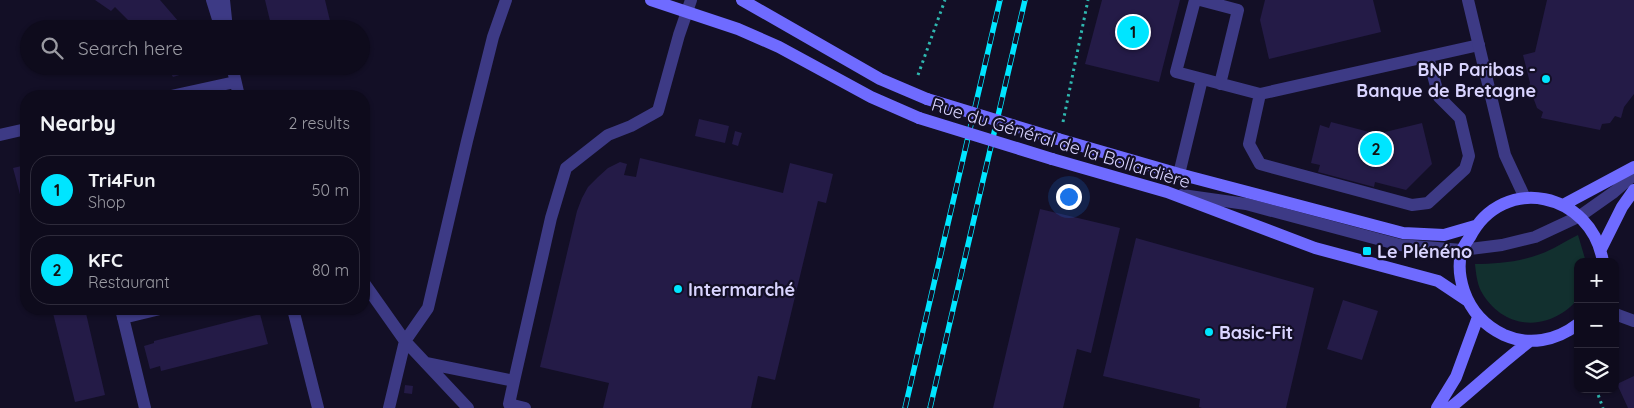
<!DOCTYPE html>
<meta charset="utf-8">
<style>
:root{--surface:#0e0b1c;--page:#1c1929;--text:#f1f3f6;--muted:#9b9ba3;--line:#2e2b3b;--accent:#00e5ff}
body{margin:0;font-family:Quicksand,sans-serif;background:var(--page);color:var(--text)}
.controls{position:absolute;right:15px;bottom:15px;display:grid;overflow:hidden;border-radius:10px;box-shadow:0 1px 4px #0004}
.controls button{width:45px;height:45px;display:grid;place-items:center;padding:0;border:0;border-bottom:1px solid var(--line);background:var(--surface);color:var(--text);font:25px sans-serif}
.you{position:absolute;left:1068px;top:196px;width:18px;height:18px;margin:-12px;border:4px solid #fff;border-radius:50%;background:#1a73e8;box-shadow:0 0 0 8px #1a73e833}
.badge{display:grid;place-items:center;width:32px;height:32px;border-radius:50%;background:var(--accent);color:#111;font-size:16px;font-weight:700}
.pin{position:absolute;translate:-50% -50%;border:2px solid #fff;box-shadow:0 1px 5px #0006}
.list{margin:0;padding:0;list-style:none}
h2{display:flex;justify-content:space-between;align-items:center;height:65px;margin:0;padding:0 20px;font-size:21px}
h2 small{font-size:16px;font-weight:400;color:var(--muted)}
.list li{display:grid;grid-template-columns:32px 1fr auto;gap:15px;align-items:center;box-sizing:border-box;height:70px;margin:0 10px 10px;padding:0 10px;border:1px solid var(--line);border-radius:20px}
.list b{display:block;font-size:19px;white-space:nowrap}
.list p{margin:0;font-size:16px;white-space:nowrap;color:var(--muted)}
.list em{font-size:16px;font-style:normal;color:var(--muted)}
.icon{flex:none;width:28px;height:28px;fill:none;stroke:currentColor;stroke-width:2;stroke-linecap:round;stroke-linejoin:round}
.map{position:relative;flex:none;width:1634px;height:408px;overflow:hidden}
.search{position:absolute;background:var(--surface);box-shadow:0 1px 4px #0004;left:20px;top:20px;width:350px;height:55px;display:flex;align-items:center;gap:12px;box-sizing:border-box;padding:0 18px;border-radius:28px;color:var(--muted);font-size:19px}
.panel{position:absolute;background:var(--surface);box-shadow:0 1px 4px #0004;left:20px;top:90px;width:350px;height:225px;border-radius:20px}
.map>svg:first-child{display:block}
.green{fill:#12302f}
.building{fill:#241b47}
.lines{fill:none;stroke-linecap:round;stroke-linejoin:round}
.path{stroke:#2fb8b0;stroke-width:3;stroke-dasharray:2.5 4;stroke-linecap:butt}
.service{stroke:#3d3a85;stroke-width:12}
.minor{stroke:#3d3a85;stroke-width:12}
.secondary{stroke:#6f6bff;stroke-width:12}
.rail-casing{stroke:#00e5ff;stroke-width:5.5}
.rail{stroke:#130f26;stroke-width:4;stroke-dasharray:11;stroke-linecap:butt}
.secondary-bridge{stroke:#6f6bff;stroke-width:12}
.poi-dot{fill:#00e5ff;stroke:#130f26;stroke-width:2}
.labels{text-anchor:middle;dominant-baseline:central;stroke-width:4.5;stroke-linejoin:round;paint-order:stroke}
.poi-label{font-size:18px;font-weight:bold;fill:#d9d4ff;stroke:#130f26;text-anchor:start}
.street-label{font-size:18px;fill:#d9d4ff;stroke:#130f26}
</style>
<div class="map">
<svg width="1634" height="408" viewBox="0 0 1634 408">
<rect width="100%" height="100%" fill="#130f26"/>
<!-- green -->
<path class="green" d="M1578 235 1586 262H1578C1578 272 1580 286 1578 296 1576 303 1568 309 1562 313 1532 332 1498 322 1481 291 1477 283 1476 273 1475 264 1502 264 1529 261 1554 248 1562 244 1569 239 1578 235Z"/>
<!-- building -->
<path class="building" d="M95 0H160L179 22 182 20 189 29H137L115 7 111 11Z
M265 0H325L332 29H272Z
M1102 0H1180L1159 82 1085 64Z
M1265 0H1373L1381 32 1269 59 1260 20Z
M1547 0H1634V94L1624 107 1621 118 1615 116 1610 123 1602 124 1600 130 1541 118 1543 112 1537 108 1533 97 1526 96 1530 83 1523 55 1535 52Z
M166 66H205V67L173 77Z
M699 119 729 126 725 143 695 136Z
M1331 122 1377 134 1422 123 1432 164 1406 190 1375 182 1374 187 1318 172 1320 165 1311 163 1320 125 1329 128Z
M735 131 742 133 738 146 732 144Z
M640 158 783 193 790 163 833 174 826 203 818 201 775 380 758 376 751 408H603L609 383 540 367 577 211 582 198 588 187 598 177 608 168 620 162 627 164 624 175 636 177Z
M26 165V217L13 168Z
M1040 209 1120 228 1091 353 1077 349 1063 408H993Z
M1136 238 1314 288 1286 408H1202L1199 407 1200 399 1103 376Z
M1343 300 1378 311 1362 360 1327 349Z
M52 309H85L105 395 75 402Z
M260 314 268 344 161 371 160 366 150 369 144 346 154 343V341Z
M1634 376V408H1628L1617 384Z
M405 385 413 386 412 394 404 393Z"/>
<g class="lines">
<!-- path -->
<path class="path" d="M918 75 945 0
M1063 122 1088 0
M1596 389 1603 408"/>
<!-- service -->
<path class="service" d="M1195 0 1176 72 1260 94 1479 45
M1200 0 1238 10 1220 84
M1260 94 1249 144 1260 164 1412 205 1428 203 1465 169 1469 156 1460 118 1439 97 1428 57
M1179 174 1202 79
M1182 195 1246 204 1400 245 1462 250 1502 245 1535 237 1580 216 1614 192 1634 175
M364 283 405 341 468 408
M426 363 514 381 551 218 566 168 608 135 631 126 658 111 679 35 691 0
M514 381 509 404 525 408
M389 408 405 341 428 308 467 141 493 37 506 0"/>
<!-- minor -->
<path class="minor" d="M212 0 221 29
M224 0 227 29
M1468 0 1505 155 1525 198
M232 66 239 96
M171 96 235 82
M0 135 26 129
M121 309 145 408
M293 309 318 408
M1615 314 1634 321
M123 318 160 309"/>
<!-- secondary -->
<path class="secondary" d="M651 0 738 29 779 47 871 97 919 118
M742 0 880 79 927 99
M1058 139 1179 174 1403 233 1444 235 1475 226
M1052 159 1167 192 1315 248 1438 281 1468 301
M1563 205 1634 167
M1601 249 1622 207 1634 190
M1578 324C1556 341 1529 346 1504 335 1485 326 1471 311 1464 291 1460 279 1458 263 1462 250 1464 246 1467 241 1470 237 1503 173 1592 192 1603 262
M1437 408 1456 377 1478 317
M1450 408C1477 386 1502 362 1530 341"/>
<defs>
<path id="rail" d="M905 408 1000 0
M930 408 1025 0"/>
</defs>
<!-- rail casing -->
<use href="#rail" class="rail-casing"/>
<!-- rail -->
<use href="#rail" class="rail"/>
<!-- secondary-bridge -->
<path class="secondary-bridge" d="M927 99 1058 139
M919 118 1052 159"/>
</g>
<!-- markers -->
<g class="poi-dot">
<circle cx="1546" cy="79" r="5"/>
<rect x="1362" y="246" width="10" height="10" rx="2.5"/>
<circle cx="678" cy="289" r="5"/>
<circle cx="1209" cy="332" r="5"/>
</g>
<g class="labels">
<!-- poi labels -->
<g class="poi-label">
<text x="1536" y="69" text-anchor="end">BNP Paribas -<tspan x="1536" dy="21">Banque de Bretagne</tspan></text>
<text x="1377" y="251">Le Plénéno</text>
<text x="688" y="289">Intermarché</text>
<text x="1219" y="332">Basic-Fit</text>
</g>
<!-- street labels -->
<g class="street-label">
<text transform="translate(1061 143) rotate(17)">Rue du Général de la Bollardière</text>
</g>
</g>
</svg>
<div class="controls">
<button>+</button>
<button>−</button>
<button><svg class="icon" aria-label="layers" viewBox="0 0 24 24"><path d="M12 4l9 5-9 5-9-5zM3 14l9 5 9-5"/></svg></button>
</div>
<div class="you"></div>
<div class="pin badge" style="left:1133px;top:32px">1</div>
<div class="pin badge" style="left:1376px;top:149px">2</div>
<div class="search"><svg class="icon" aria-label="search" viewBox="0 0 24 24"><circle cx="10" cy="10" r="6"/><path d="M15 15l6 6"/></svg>Search here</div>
<section class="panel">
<h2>Nearby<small>2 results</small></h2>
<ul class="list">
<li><span class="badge">1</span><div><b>Tri4Fun</b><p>Shop</p></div><em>50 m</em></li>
<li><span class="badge">2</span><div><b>KFC</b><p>Restaurant</p></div><em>80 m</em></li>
</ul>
</section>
</div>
